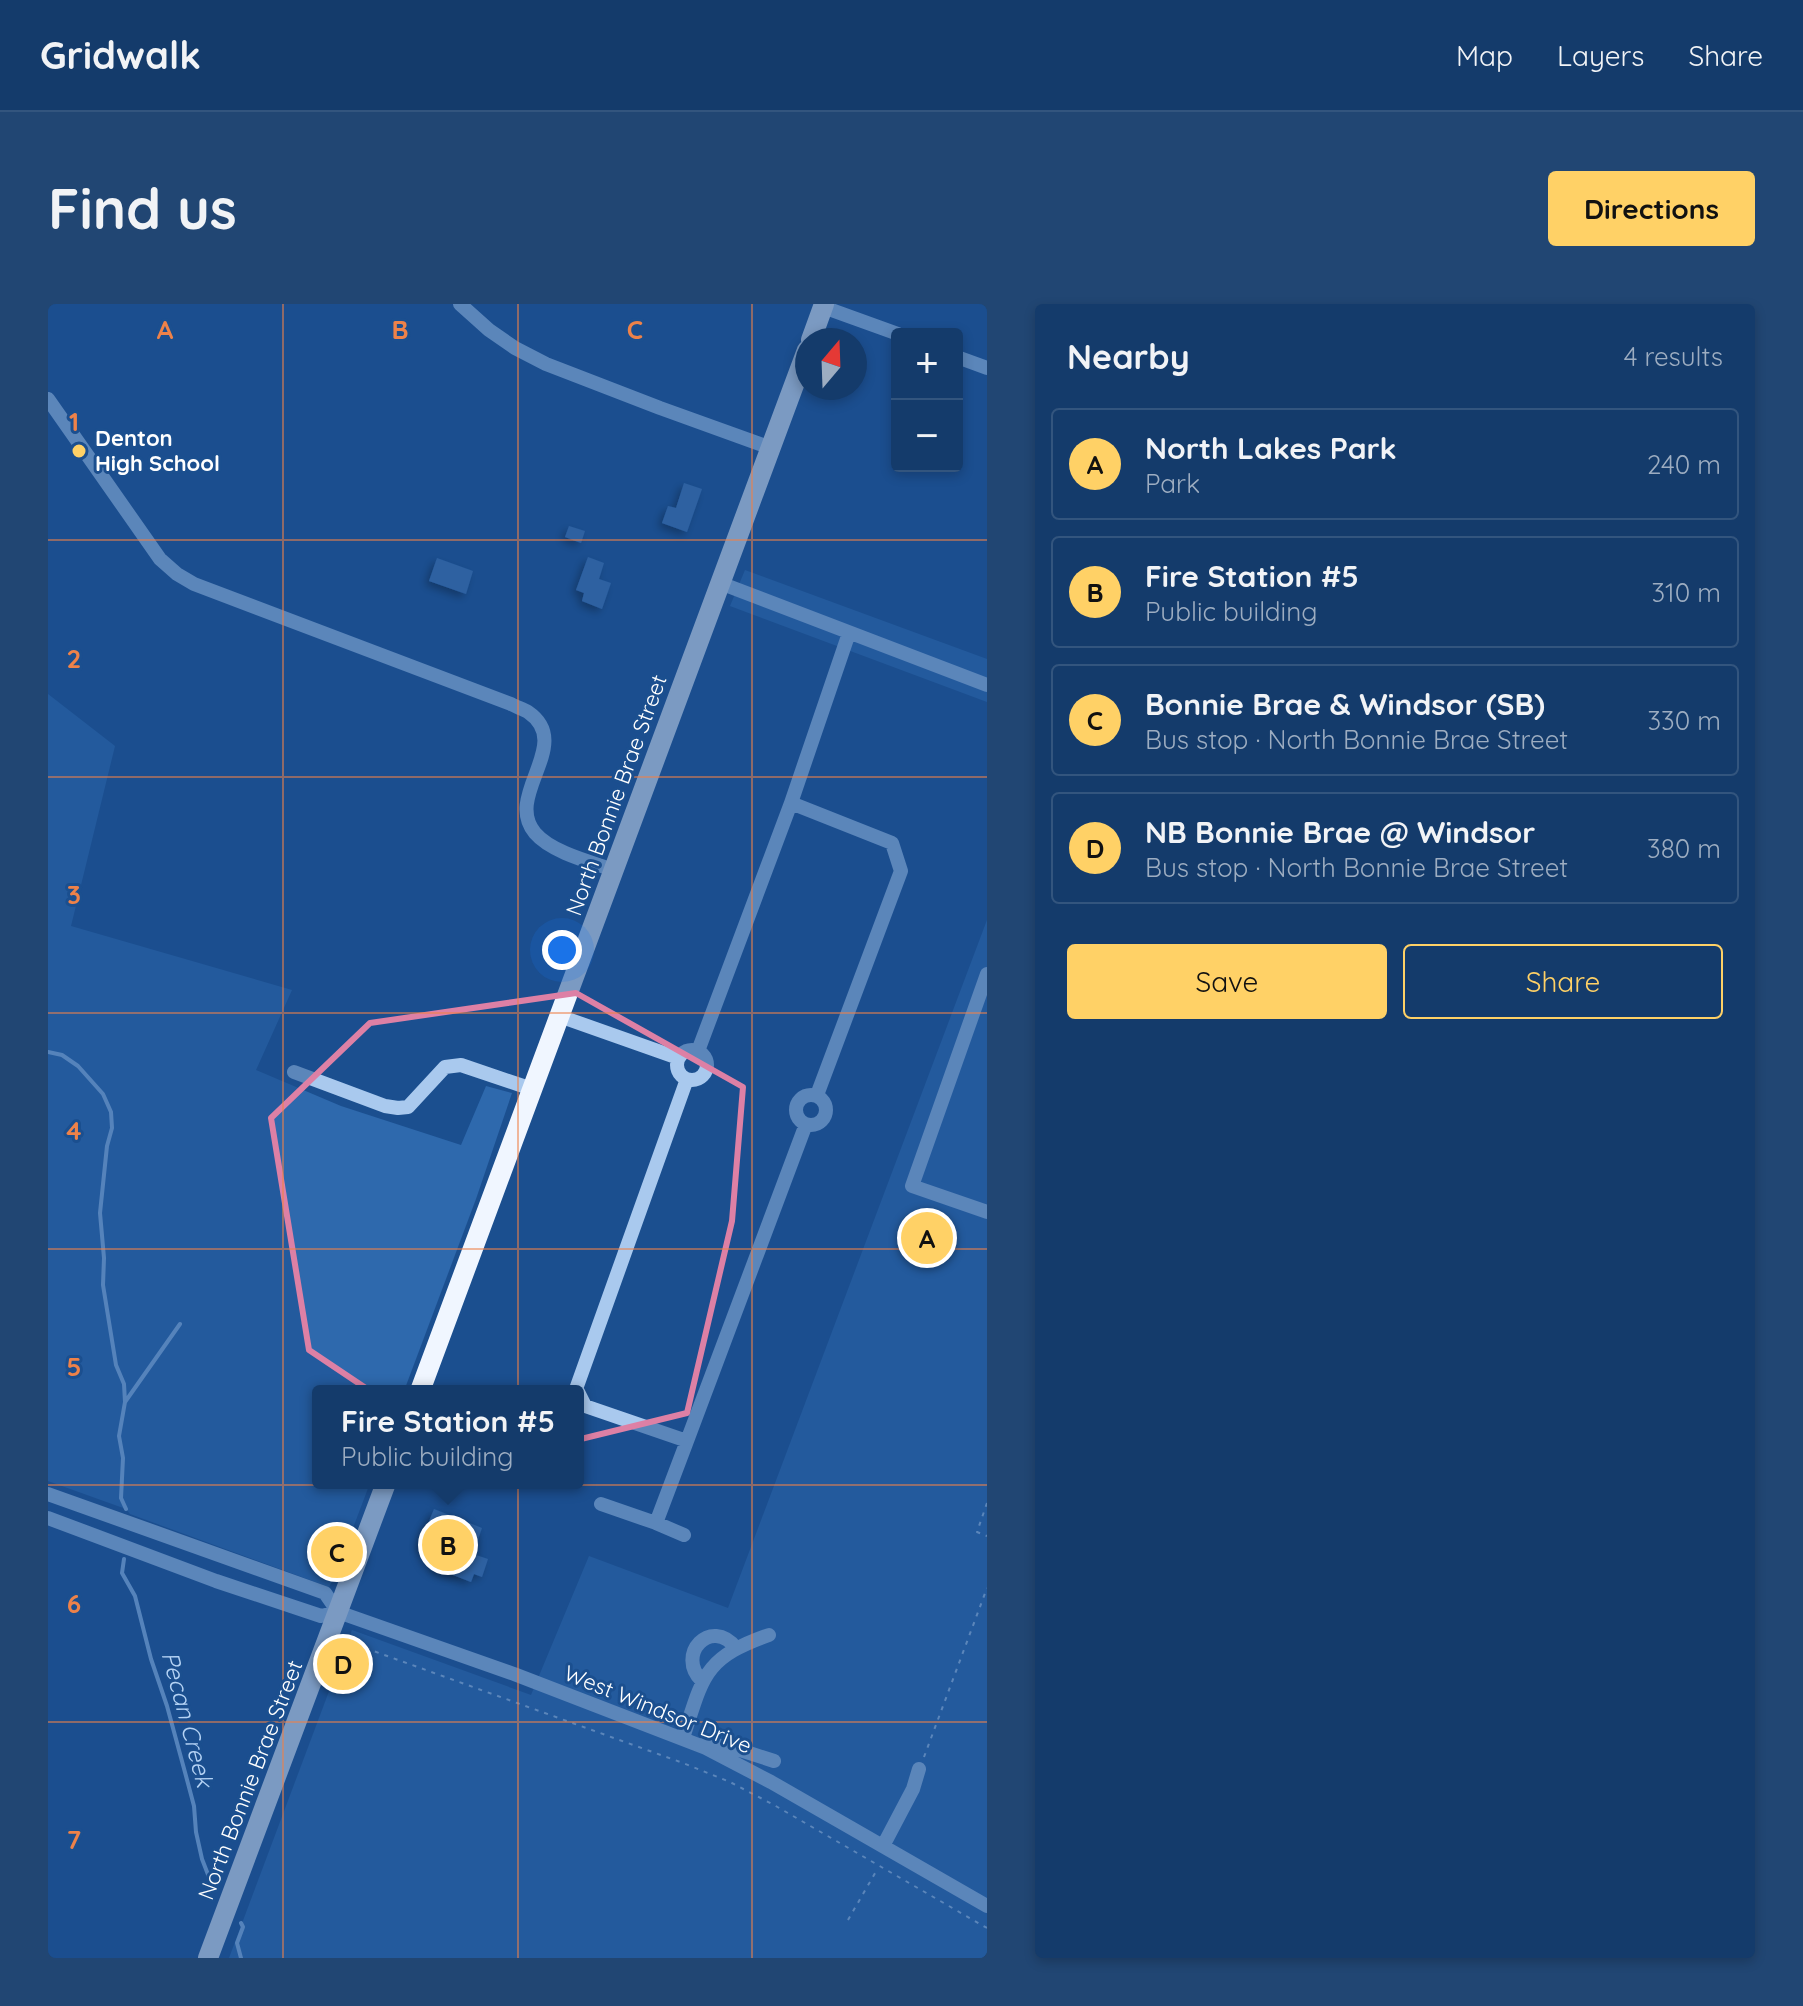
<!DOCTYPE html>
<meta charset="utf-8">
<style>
:root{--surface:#143b6b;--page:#214673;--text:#f1f3f6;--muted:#9dadc1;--line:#33557e;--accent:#ffd166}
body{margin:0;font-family:Quicksand,sans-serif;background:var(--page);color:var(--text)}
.controls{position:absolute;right:24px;top:24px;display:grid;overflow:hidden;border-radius:8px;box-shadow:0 4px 12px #0003}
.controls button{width:72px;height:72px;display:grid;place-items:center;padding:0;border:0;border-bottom:2px solid var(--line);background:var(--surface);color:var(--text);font:40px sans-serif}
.compass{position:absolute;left:747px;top:24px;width:72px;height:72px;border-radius:50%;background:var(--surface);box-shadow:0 4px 12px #0003;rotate:19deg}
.you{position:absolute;left:514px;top:646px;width:28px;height:28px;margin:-20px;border:6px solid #fff;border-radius:50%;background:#1a73e8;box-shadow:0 0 0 12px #1a73e833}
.badge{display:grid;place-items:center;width:52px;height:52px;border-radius:50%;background:var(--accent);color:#111;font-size:26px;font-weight:700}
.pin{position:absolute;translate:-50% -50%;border:4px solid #fff;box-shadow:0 2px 8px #0006}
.popup{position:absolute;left:264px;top:1081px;width:272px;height:104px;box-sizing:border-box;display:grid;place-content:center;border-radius:8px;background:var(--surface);filter:drop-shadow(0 2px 6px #0005);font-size:26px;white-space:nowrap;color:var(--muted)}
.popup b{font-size:30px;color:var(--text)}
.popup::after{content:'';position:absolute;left:50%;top:100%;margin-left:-16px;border:16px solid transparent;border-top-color:var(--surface)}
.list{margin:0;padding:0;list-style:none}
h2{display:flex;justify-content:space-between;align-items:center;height:104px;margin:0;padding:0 32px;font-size:34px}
h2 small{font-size:26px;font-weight:400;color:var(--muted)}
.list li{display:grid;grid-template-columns:52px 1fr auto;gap:24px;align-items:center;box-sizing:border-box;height:112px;margin:0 16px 16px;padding:0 16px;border:2px solid var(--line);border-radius:8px}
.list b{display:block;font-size:30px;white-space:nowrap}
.list p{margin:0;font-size:26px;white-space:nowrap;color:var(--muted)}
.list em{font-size:26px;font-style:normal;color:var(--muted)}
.actions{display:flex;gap:16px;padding:24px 32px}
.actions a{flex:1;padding:18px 0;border:2px solid var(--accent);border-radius:8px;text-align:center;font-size:28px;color:var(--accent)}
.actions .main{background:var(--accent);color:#111}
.map{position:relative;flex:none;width:939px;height:1654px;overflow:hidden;border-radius:8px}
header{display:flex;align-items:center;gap:48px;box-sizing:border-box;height:112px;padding:0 40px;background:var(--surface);border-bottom:2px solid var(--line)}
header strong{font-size:38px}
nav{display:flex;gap:44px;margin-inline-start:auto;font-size:28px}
.intro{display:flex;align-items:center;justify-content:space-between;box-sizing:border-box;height:192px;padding:0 48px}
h1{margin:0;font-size:56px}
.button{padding:20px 36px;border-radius:8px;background:var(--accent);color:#111;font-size:28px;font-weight:700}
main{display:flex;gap:48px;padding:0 48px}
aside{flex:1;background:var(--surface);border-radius:8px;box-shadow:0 4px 12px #0003}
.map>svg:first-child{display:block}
.green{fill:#2e69ad}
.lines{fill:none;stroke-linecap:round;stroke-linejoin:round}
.stream{stroke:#9cc4f0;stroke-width:4}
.building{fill:#4478b7;filter:url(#shadow)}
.path{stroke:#a9c9ee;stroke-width:2;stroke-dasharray:4 6;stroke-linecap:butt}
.minor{stroke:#a9c9ee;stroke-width:14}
.major{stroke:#f0f6ff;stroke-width:20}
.marked{fill:none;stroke:#dd80a5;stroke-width:6;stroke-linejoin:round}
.grid{fill:none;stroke:#ee8249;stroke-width:2;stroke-opacity:0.55}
.poi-dot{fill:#ffd166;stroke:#1b4f8f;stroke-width:3}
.labels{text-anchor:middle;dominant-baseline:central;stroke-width:6;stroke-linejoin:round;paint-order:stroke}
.poi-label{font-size:22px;font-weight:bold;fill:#fff;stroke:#1b4f8f;text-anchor:start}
.street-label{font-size:22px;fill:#fff;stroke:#1b4f8f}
.water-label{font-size:24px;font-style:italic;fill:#b5d3f5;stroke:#1b4f8f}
.grid-label{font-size:26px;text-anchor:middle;font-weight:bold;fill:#ee8249;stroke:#1b4f8f;stroke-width:6;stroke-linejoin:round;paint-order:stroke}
</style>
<header>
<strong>Gridwalk</strong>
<nav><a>Map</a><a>Layers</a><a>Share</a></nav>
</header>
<div class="intro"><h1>Find us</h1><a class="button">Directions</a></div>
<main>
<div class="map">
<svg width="939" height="1654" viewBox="0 0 939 1654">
<defs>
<filter id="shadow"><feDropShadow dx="-4" dy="4" stdDeviation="4" flood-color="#0009"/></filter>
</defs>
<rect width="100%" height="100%" fill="#1b4f8f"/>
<!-- green -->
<path class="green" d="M697 266 939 355V398L682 302Z
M0 390 67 442 23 622 244 686 208 766 293 802 413 841 438 782 464 789 428 895 356 1087H270V1179H322L286 1274 281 1283 82 1210 78 1205 0 1177Z
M939 616V1654H181L304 1326 483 1391 541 1252 680 1304Z"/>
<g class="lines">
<!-- stream -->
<path class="stream" d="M0 748 14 751 30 762 55 790 63 808 64 824 59 842 52 909 56 954 55 981 68 1061 76 1080 77 1098
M78 1205 73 1194 75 1154 71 1132 77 1098 132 1020
M76 1255 74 1269 87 1292 103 1355 119 1402 138 1472 146 1502 148 1528 154 1555 166 1586
M193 1619 195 1623 189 1639 193 1654"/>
</g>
<!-- building -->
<path class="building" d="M636 179 654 185 639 228 614 219 620 202 628 204Z
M521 222 537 227 533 239 517 233Z
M540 253 556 259 551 275 563 279 554 305 534 297 536 289 528 286Z
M389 254 425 267 418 290 381 277Z
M386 1205 434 1224 425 1250 440 1255 434 1273 426 1270 423 1278 387 1264 392 1250 371 1242Z"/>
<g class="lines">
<!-- path -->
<path class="path" d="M939 1199 929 1228 939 1232
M300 1335 306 1340 635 1459 682 1478 726 1501 939 1624
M876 1453 939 1284
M800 1616 830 1564"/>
<!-- minor -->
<path class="minor" d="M412 0 441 26 467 44 498 60 612 104 723 144
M775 3 850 30
M909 53 939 64
M0 95 112 255 129 270 146 280 463 400C468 403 475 405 480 408 527 440 455 491 487 529 503 548 542 558 566 566
M672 279 939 381
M743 499 801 329
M939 670 864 882 939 908
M511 712 630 754
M629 761a15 15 0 1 1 30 0a15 15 0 1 1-30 0Z
M650 747 743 499 844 539 853 567 769 791
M246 768 337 802 350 804 360 803 397 763 413 761 484 785
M748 806a15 15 0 1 1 30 0a15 15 0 1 1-30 0Z
M529 1087 528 1085 639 775
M530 1088 537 1102 639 1137 608 1219 636 1231
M639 1137 758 820
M0 1190 277 1289 290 1308
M553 1200 608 1219
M0 1214 168 1277 273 1312 290 1308 466 1370 658 1444 723 1478 939 1602
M654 1377C627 1351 663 1312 688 1344
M635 1434C655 1373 655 1354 721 1331
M658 1439 689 1445 726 1457
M835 1542 865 1485 871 1465"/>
<!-- major -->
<path class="major" d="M763 36 776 0
M372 1087 759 46
M160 1654 338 1179"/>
</g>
<!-- marked area -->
<path d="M0 0H939V1654H0ZM528 689 695 783 684 917 639 1109 431 1160 261 1046 223 814 322 719Z" fill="#1b4f8f" fill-opacity=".55" fill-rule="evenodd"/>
<path class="marked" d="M528 689 695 783 684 917 639 1109 431 1160 261 1046 223 814 322 719Z"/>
<!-- grid -->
<path class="grid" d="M235 0V1654M470 0V1654M704 0V1654M0 236H939M0 473H939M0 709H939M0 945H939M0 1181H939M0 1418H939"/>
<!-- markers -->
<circle class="poi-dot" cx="31" cy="147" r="8"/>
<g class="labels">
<!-- poi labels -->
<g class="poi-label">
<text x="47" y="134">Denton<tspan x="47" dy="25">High School</tspan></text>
</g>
<!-- street labels -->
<g class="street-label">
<text transform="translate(568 491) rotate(-70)">North Bonnie Brae Street</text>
<text transform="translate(610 1405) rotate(22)">West Windsor Drive</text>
<text transform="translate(202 1476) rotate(-69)">North Bonnie Brae Street</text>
</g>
<!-- water labels -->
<g class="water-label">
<text transform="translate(140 1415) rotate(75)">Pecan Creek</text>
</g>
</g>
<g class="grid-label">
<text x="117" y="35">A</text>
<text x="352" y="35">B</text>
<text x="587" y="35">C</text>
<text x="26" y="127">1</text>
<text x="26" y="364">2</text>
<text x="26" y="600">3</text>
<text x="26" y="836">4</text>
<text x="26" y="1072">5</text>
<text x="26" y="1309">6</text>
<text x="26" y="1545">7</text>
</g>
</svg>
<div class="controls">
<button>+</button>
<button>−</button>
</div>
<svg class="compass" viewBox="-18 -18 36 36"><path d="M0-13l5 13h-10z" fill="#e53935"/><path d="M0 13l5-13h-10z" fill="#9dadc1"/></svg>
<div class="you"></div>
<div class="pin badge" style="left:879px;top:934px">A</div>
<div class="pin badge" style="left:400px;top:1241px">B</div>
<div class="popup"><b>Fire Station #5</b>Public building</div>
<div class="pin badge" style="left:289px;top:1248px">C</div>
<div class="pin badge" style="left:295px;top:1360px">D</div>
</div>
<aside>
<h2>Nearby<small>4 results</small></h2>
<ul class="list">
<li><span class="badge">A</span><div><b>North Lakes Park</b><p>Park</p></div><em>240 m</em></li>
<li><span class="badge">B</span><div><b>Fire Station #5</b><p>Public building</p></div><em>310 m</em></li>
<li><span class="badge">C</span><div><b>Bonnie Brae &amp; Windsor (SB)</b><p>Bus stop · North Bonnie Brae Street</p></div><em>330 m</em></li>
<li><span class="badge">D</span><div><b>NB Bonnie Brae @ Windsor</b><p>Bus stop · North Bonnie Brae Street</p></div><em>380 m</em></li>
</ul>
<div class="actions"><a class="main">Save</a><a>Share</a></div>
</aside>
</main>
